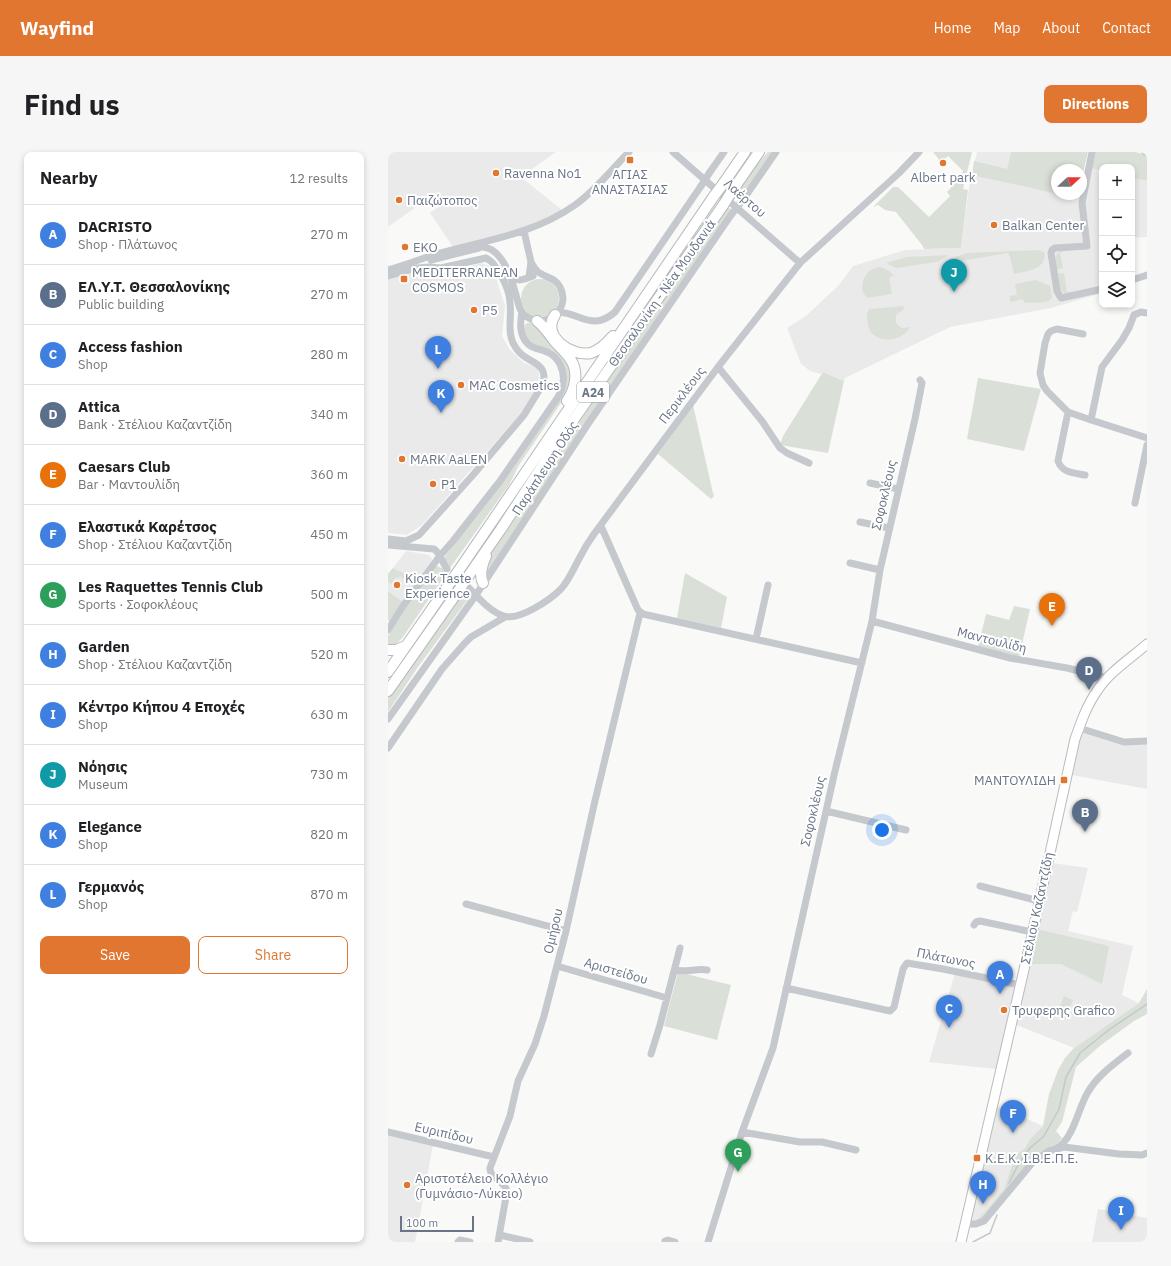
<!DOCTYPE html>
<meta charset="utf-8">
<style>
:root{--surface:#fff;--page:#f6f6f6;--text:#202124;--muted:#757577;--line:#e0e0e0;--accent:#e07630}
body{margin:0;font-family:"IBM Plex Sans",sans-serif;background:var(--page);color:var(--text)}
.controls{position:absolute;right:12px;top:12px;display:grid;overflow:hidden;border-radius:8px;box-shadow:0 2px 6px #0003}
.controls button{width:36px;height:36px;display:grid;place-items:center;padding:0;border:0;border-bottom:1px solid var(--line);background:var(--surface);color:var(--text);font:20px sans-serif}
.compass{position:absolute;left:663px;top:12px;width:36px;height:36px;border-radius:50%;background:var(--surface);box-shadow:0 2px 6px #0003;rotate:68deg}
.scale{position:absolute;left:12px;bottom:10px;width:74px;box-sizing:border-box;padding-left:4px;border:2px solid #697587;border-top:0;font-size:11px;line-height:14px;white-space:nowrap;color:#697587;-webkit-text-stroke:3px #fff;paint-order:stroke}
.you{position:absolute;left:494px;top:678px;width:14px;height:14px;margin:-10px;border:3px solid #fff;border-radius:50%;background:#1a73e8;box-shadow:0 0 0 6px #1a73e833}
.badge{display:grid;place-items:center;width:26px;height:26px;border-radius:50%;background:var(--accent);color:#fff;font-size:13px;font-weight:700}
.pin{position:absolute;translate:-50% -33px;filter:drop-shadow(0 1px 2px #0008)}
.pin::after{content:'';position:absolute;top:21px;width:14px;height:12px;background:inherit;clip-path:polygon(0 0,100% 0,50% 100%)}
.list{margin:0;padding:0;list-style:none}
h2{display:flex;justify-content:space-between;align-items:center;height:52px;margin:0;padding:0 16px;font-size:17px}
h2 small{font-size:13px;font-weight:400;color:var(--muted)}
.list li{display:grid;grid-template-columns:26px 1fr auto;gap:12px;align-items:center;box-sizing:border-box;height:60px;padding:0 16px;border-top:1px solid var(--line)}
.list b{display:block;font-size:15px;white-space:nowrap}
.list p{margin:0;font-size:13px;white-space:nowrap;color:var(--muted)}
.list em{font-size:13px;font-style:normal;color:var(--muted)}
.actions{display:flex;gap:8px;padding:12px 16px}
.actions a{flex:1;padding:9px 0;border:1px solid var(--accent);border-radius:8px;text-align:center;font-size:14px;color:var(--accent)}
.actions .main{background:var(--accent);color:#fff}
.icon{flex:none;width:22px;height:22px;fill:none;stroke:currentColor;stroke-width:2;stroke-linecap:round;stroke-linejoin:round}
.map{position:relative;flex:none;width:759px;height:1090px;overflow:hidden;border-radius:8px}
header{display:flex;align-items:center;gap:24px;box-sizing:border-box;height:56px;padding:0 20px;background:var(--accent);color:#fff}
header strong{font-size:19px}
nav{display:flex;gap:22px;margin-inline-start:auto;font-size:14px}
.intro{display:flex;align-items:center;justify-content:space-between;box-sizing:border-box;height:96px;padding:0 24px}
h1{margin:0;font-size:28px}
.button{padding:10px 18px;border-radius:8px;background:var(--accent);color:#fff;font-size:14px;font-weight:700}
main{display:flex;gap:24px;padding:0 24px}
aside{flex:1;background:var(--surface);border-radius:8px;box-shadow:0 2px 6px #0003}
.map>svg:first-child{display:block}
.built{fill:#eaeaea}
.green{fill:#dae0d8}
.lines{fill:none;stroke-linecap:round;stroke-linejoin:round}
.stream{stroke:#c1c8ce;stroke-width:1.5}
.major-casing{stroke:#b8bbc0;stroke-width:11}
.highway-casing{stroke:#b8babe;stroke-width:12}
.minor{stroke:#c5c8cc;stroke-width:7}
.major{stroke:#fff;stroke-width:9}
.highway{stroke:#fff;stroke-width:10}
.highway-bridge-casing{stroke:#b8babe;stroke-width:12;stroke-linecap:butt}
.minor-bridge{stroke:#c5c8cc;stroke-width:7}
.highway-bridge{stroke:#fff;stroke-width:10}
.poi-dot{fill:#e07630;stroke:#fff;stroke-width:1.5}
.labels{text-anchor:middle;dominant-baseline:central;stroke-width:4;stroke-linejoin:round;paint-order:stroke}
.shield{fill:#fff;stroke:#969eab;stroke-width:1}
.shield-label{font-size:12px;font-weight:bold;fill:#697587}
.poi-label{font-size:13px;fill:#697587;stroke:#fff;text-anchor:start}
.street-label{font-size:13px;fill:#697587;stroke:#fff}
</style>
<header>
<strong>Wayfind</strong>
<nav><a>Home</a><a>Map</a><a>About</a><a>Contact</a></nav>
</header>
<div class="intro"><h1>Find us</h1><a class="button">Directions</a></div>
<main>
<aside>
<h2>Nearby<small>12 results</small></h2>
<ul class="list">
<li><span class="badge" style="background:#3f7fe0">A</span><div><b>DACRISTO</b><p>Shop · Πλάτωνος</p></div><em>270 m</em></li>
<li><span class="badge" style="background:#5c6f8a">B</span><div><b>ΕΛ.Υ.Τ. Θεσσαλονίκης</b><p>Public building</p></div><em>270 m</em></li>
<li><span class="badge" style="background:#3f7fe0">C</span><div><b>Access fashion</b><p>Shop</p></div><em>280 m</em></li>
<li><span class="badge" style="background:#5c6f8a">D</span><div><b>Attica</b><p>Bank · Στέλιου Καζαντζίδη</p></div><em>340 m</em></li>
<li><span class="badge" style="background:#e8710a">E</span><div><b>Caesars Club</b><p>Bar · Μαντουλίδη</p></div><em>360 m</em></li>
<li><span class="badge" style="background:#3f7fe0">F</span><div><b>Ελαστικά Καρέτσος</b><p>Shop · Στέλιου Καζαντζίδη</p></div><em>450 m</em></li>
<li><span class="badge" style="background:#2e9e5b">G</span><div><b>Les Raquettes Tennis Club</b><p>Sports · Σοφοκλέους</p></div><em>500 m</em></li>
<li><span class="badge" style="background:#3f7fe0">H</span><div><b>Garden</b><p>Shop · Στέλιου Καζαντζίδη</p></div><em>520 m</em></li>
<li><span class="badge" style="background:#3f7fe0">I</span><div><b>Κέντρο Κήπου 4 Εποχές</b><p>Shop</p></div><em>630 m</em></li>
<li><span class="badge" style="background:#0f9aa8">J</span><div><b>Νόησις</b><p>Museum</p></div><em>730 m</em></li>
<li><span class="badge" style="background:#3f7fe0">K</span><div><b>Elegance</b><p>Shop</p></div><em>820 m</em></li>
<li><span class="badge" style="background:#3f7fe0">L</span><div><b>Γερμανός</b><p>Shop</p></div><em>870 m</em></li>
</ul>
<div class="actions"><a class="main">Save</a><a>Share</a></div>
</aside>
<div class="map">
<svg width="759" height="1090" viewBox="0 0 759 1090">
<rect width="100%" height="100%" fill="#f9f9f7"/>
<!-- built -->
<path class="built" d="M0 0H168L133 25 174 58 141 75 65 95 42 61 50 55 42 45 0 75Z
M589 0H623L616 30 689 46 694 45 703 16 714 19V141L663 156 562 175 457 226 456 229 435 220 433 222 422 219 413 212 399 176 418 164 451 133 465 114 517 98 573 96 581 36Z
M744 26 759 29V85L744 86Z
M93 111 101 114 108 126 117 154 114 184 122 198 136 211 150 216 152 230 136 258 34 373 19 383 0 381V127L33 119 55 121Z
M18 399 41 403 44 407 43 412 15 450 0 439V422Z
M692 580 726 590 759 591V637L684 623 689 602Z
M664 711 700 716 689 760 685 759 680 779 745 794 734 843 751 851 686 896 626 872Z
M567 821 628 834 608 917 541 910Z
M607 953 655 974 642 987 637 996 627 1004 616 1037 592 1065 588 1069H583L582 1067Z
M0 982 45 993 27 1090H0Z
M710 1057 759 1066V1090H704Z"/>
<!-- green -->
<path class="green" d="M380 0H386L353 47 348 44 369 12Z
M545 0H584L575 37 580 38 573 96 536 97 534 93 508 60 497 58 490 53 485 55 505 35H510L541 65 562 44 559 40 572 26 575 19 560 4 553 10Z
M623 0H700L693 29V18H669V42L584 23 586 9 619 17Z
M707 0H747L759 3V29L744 26V15H714V19L703 16Z
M340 55 345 59 96 426 98 409 203 253Z
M650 98 656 100C661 117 637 120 626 122L622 105 620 101 562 111 561 107 580 101Z
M675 98V100L672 101 675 116 667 118C667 109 665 102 675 98Z
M561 103 549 110 508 116 498 111 519 105Z
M493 115 501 119 506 124 501 125 504 142 479 146 475 141C472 129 479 115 493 115Z
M676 121 679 141 683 140V142C671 143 670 132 668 122Z
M133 146a19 19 0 1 1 38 0a19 19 0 1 1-38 0Z
M648 128 662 134 664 145C659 154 645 149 636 151L635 147 622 150V144L629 143 627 132Z
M515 154 516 157 509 162C506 168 508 173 514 176L522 175C514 191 484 193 480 173 479 166 478 163 481 157Z
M143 170 147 171 177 205 183 221V230L177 245 131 313 121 333 62 416 56 407 58 403 92 359 177 236 165 199C155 193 135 194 136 179 136 173 137 171 143 170Z
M435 220 456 229 440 301 392 293 395 284Z
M590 226 653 237 636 299 579 287Z
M305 253 325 341 326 344 323 347 270 302Z
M49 414 60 419 15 485C11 489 6 496 0 496V484L17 456 46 415Z
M5 416 27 427 26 429 17 428 12 424 10 427 8 425 3 432 0 430V422Z
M297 421 339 445 333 476 289 466Z
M76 436 83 443 30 515 0 560V546Z
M0 439 15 450 2 470 0 468Z
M626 454 642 457 631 506 590 495 598 462 621 468Z
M649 777 717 793 721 795 714 832 673 812H641Z
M290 820 343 833 329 888 276 874Z
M759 837V862L746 869 713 893 688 915 674 970 668 979 674 986 666 995 644 1007 634 1018 613 1047 595 1068 588 1069 600 1056 616 1037 627 1004 637 996 642 987 655 974 661 942 670 918 677 906 686 896 751 851Z
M676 844 685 848 677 867 668 863Z"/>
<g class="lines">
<!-- stream -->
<path class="stream" d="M621 1031 630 1013 642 996 656 984 671 957 678 925 692 901 722 877 759 852
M585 1090 602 1081 609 1063"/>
<defs>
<path id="major" d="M573 1090 644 783 687 587C693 570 699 553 709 539 721 520 742 507 759 492"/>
<path id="highway" d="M335 32 357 0
M344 39 371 0
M167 163C153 184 183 205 203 201 212 198 218 192 225 184
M149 169C156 174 159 180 165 187 170 194 178 200 183 208 191 221 187 237 179 249
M69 421 326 44
M77 429 113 377 168 293 336 52
M95 431C91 424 94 412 98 404
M0 498H8L18 494
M0 520 64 428
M0 539 73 435"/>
</defs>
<!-- major casing -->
<use href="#major" class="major-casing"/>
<!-- highway casing -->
<use href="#highway" class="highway-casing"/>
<!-- minor -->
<path class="minor" d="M285 0 412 111
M704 0 694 51 699 94 667 96 664 98 663 101 669 139 673 146 714 137
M757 0 759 1
M322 20 336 0
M357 45 388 0
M136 79 143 110 141 125
M86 94C92 95 99 95 104 98 118 107 124 129 128 143 131 153 131 161 141 166 161 176 183 155 172 135 167 125 158 126 150 120 147 117 145 114 143 110
M43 108 91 96
M0 118C18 113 35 106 52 101 99 88 146 82 187 53 206 40 224 17 241 0
M121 122C129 131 135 128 145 124
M0 124 29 116 41 115 53 116 98 106C109 111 122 138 122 151 124 167 118 182 128 196 137 212 161 208 155 232L136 263 85 323 31 383 18 389 0 387
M744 128 759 123
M170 160C193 161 204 180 227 160L313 34
M759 161 753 160 746 163 741 176 734 188 714 215 703 268 759 286
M695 182 669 177 663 179 660 182 657 191 652 221 655 233 659 239 680 260 703 268
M330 215 374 269 392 296 399 301 421 311
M680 260 670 309C674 321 686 321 697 323
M482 331 510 337
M747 351 759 293
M472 370 501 376
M213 374 250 458 255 462 474 511
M0 393 46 397C52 401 54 410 59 417
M462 411 492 418
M80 435C90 445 102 460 116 464 131 469 162 448 173 437 181 428 186 416 192 405 196 397 201 389 206 382L330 215 412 111 511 21 531 0
M484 469 622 506 679 516 719 526
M0 478 15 454 51 405 65 389 112 329 170 245C172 241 175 236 175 231 177 219 171 205 159 200 153 197 145 197 140 192 131 183 132 171 134 160
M368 487 380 433
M0 567 88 443 200 272 343 63
M691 576 736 590 759 589
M0 596 54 517 76 492 83 485 117 465
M438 659 518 678
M592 734 651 749
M78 752 178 779
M586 773 588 770 592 769 644 780
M169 814 279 846
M287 818C298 821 308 816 319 818
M398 836 502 859 506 855 515 817 519 811 555 817 632 833
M263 902 272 873 292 796
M0 980 106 1005
M354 980 412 990H434L468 998
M669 996C686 986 690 956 700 940 709 924 726 912 740 901
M577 1072H588L596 1069 645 1010 661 999 676 995 731 1002 754 1003 759 1001
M112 1083 142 1090
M277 1089 280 1088 287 1090
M70 1090 72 1088 82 1090
M110 1090 119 1039C116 1028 102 1027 102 1016L122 964 130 929 147 892 156 864 178 779 206 653 252 461
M320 1090 354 980 385 896 447 619 484 469 492 418 527 267 534 231 532 228"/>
<!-- major -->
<use href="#major" class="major"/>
<!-- highway -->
<use href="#highway" class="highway"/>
<defs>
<path id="highway-bridge" d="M326 44 335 32
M336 52 344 39
M64 428 69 421
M73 435 77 429"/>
</defs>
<!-- highway-bridge casing -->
<use href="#highway-bridge" class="highway-bridge-casing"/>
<!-- minor-bridge -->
<path class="minor-bridge" d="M313 34 322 20
M343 63 357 45"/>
<!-- highway-bridge -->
<use href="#highway-bridge" class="highway-bridge"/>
</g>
<!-- markers -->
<g class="poi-dot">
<rect x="238" y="4" width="8" height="8" rx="2"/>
<circle cx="555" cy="11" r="4"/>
<circle cx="108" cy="21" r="4"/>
<circle cx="11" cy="48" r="4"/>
<circle cx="606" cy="73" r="4"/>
<circle cx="17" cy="95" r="4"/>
<rect x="12" y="123" width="8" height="8" rx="2"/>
<circle cx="86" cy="158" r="4"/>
<circle cx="73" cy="233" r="4"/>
<circle cx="14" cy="307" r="4"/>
<circle cx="45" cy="332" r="4"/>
<circle cx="9" cy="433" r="4"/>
<rect x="672" y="624" width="8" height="8" rx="2"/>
<circle cx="616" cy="858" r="4"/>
<rect x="585" y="1002" width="8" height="8" rx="2"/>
<circle cx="19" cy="1033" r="4"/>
</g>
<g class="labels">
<!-- shield labels -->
<rect class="shield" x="189" y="230" width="32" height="20" rx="3"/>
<g class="shield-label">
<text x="205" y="240">Α24</text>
</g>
<!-- poi labels -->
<g class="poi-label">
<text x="116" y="21">Ravenna No1</text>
<text x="242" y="22" text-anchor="middle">ΑΓΙΑΣ<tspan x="242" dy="15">ΑΝΑΣΤΑΣΙΑΣ</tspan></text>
<text x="555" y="25" text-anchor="middle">Albert park</text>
<text x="19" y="48">Παιζώτοπος</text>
<text x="614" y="73">Balkan Center</text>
<text x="25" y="95">EKO</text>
<text x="24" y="120">MEDITERRANEAN<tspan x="24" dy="15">COSMOS</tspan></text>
<text x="94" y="158">P5</text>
<text x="81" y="233">MAC Cosmetics</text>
<text x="22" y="307">MARK AaLEN</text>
<text x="53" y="332">P1</text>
<text x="17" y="426">Kiosk Taste<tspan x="17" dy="15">Experience</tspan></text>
<text x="668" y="628" text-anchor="end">ΜΑΝΤΟΥΛΙΔΗ</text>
<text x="624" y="858">Τρυφερης Grafico</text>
<text x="597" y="1006">Κ.Ε.Κ. Ι.Β.Ε.Π.Ε.</text>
<text x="27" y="1026">Αριστοτέλειο Κολλέγιο<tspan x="27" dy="15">(Γυμνάσιο-Λύκειο)</tspan></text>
</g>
<!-- street labels -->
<g class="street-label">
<text transform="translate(357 46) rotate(41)">Λαέρτου</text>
<text transform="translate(274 141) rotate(-55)">Θεσσαλονίκη - Νέα Μουδανιά</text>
<text transform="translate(294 243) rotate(-53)">Περικλέους</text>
<text transform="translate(157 316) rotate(-57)">Παράπλευρη Οδός</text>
<text transform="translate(496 343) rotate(-77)">Σοφοκλέους</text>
<text transform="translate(604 488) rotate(14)">Μαντουλίδη</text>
<text transform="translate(425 659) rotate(-77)">Σοφοκλέους</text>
<text transform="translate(649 756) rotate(-78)">Στέλιου Καζαντζίδη</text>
<text transform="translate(165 779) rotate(-77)">Ομήρου</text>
<text transform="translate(558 806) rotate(11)">Πλάτωνος</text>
<text transform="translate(228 819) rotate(16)">Αριστείδου</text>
<text transform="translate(56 981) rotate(13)">Ευριπίδου</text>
</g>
</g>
</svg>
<div class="controls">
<button>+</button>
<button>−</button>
<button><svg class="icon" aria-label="locate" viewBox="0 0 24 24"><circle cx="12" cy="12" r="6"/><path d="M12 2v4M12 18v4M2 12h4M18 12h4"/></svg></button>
<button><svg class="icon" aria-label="layers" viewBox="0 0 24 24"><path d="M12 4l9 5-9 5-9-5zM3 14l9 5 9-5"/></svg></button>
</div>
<svg class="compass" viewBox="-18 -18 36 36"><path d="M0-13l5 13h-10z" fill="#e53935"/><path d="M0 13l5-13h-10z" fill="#757577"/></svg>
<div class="scale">100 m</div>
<div class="you"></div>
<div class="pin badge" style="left:612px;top:842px;background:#3f7fe0">A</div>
<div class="pin badge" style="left:697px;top:680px;background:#5c6f8a">B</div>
<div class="pin badge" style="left:561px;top:876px;background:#3f7fe0">C</div>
<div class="pin badge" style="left:701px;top:538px;background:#5c6f8a">D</div>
<div class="pin badge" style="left:664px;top:474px;background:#e8710a">E</div>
<div class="pin badge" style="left:625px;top:981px;background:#3f7fe0">F</div>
<div class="pin badge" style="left:350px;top:1020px;background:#2e9e5b">G</div>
<div class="pin badge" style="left:595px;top:1052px;background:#3f7fe0">H</div>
<div class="pin badge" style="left:733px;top:1078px;background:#3f7fe0">I</div>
<div class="pin badge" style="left:566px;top:140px;background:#0f9aa8">J</div>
<div class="pin badge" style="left:53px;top:261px;background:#3f7fe0">K</div>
<div class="pin badge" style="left:50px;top:217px;background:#3f7fe0">L</div>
</div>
</main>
